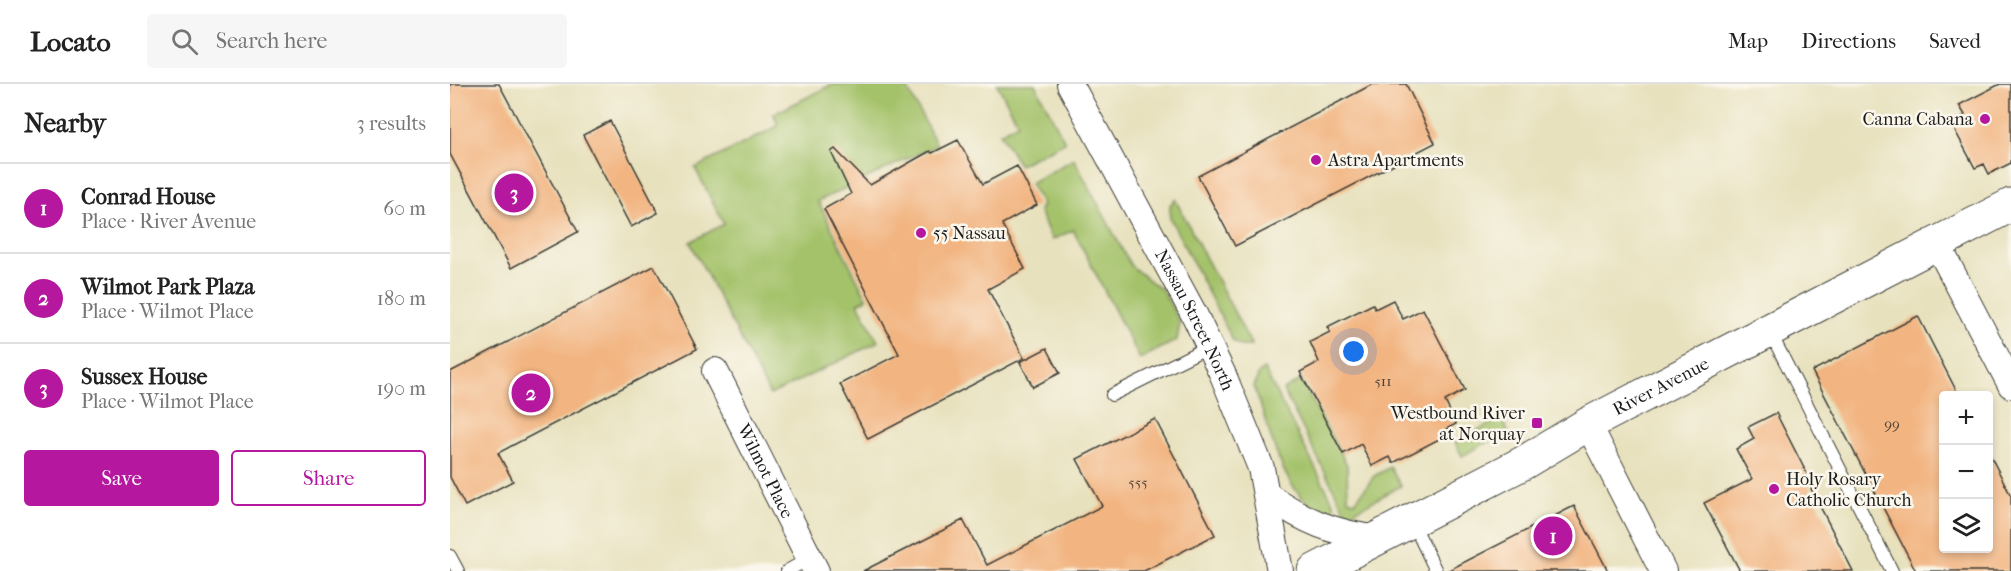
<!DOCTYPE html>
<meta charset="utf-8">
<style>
:root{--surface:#fff;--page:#f6f6f6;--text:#222;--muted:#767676;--line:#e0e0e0;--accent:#b5179e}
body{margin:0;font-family:"IM FELL French Canon",serif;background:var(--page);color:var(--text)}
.controls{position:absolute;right:18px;bottom:18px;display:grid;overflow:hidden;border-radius:6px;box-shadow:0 3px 9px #0003}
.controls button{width:54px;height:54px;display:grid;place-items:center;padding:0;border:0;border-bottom:2px solid var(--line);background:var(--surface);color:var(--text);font:30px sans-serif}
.you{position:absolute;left:904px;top:268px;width:21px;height:21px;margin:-15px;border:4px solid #fff;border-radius:50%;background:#1a73e8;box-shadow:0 0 0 9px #1a73e833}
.badge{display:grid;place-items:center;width:39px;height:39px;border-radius:50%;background:var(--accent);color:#fff;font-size:20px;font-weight:700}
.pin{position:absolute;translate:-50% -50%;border:3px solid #fff;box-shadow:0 2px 6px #0006}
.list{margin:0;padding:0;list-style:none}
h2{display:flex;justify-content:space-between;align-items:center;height:78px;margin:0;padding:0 24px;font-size:26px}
h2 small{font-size:20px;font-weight:400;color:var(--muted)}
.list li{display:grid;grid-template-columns:39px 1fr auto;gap:18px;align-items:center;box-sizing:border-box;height:90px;padding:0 24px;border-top:2px solid var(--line)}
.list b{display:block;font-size:22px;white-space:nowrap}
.list p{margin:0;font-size:20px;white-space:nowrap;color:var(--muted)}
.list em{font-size:20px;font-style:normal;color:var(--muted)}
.actions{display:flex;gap:12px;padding:18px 24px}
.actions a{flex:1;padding:14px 0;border:2px solid var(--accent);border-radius:6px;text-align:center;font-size:21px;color:var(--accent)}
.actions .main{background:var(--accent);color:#fff}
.icon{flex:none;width:33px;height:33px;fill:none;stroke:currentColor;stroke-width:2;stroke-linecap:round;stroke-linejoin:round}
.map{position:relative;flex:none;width:1561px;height:487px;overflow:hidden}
header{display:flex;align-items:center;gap:36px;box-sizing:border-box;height:84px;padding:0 30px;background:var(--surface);border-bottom:2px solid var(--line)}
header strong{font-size:28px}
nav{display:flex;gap:33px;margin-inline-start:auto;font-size:21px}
.search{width:420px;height:54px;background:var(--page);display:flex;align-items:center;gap:15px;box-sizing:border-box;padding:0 21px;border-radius:6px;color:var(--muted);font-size:22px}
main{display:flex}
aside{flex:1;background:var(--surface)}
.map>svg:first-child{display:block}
.green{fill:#a4c26a;stroke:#606f43;stroke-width:1.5}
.building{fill:#f2b480}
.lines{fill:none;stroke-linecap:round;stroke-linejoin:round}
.lane-casing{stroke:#3a3a34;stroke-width:14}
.street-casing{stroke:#3a3a34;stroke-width:28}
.secondary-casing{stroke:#3a3a34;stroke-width:35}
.lane{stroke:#fff;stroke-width:12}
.street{stroke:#fff;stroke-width:26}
.secondary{stroke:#fff;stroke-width:33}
.poi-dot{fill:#b5179e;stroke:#fbf7ec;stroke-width:2}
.labels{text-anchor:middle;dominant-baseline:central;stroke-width:5;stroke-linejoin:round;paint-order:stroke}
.number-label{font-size:15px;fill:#524235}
.poi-label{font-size:18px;fill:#1c1c1c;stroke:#fbf7ec;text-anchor:start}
.street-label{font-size:18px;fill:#1c1c1c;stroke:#fbf7ec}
</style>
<header>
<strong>Locato</strong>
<div class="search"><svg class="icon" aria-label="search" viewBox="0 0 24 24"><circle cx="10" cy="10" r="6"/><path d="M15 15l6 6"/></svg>Search here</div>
<nav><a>Map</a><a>Directions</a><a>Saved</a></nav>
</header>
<main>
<aside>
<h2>Nearby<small>3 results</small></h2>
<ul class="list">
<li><span class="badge">1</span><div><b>Conrad House</b><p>Place · River Avenue</p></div><em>60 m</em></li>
<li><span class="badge">2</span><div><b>Wilmot Park Plaza</b><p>Place · Wilmot Place</p></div><em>180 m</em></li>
<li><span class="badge">3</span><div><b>Sussex House</b><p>Place · Wilmot Place</p></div><em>190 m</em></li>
</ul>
<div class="actions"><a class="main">Save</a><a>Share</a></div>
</aside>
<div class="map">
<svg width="1561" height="487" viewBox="0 0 1561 487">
<rect width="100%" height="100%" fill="#fbf7ec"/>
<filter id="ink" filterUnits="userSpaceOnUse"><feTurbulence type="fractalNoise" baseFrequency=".0167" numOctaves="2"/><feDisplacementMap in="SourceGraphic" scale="12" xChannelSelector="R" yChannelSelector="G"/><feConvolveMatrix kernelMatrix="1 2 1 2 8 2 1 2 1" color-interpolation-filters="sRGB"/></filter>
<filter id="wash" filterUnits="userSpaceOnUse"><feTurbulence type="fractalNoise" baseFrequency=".008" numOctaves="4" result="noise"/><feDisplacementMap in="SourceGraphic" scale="24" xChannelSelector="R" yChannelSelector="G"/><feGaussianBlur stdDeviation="1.35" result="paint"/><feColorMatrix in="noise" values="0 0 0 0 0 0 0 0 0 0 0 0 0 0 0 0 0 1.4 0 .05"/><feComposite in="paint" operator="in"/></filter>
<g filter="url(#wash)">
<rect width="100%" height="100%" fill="#e7e1bd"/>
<!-- green -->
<path class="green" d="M383 0H455L487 61 368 117 417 215 408 219 428 258 320 311 240 158 274 140 245 84 328 42 324 30Z
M547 0H585L615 58 569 81 550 49 568 39Z
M624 75 681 182 713 207 730 239 727 256 690 275 623 146 602 156 589 127 592 120 580 99Z
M725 115 802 262H791L783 257 720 134V121Z
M814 285 885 422 879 431C830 415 821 345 804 303L809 289Z
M851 296 897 381 898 415 905 418 924 392 940 383 951 402 901 429 895 427 833 306Z
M1047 336 1054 338 1058 347 1012 372 1005 358Z"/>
<g id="blocks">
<!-- building -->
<path class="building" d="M0 0H49L128 148 61 184 0 70Z
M923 0H956L985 59 785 162 748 92Z
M1550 0H1561V79L1539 90 1534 80 1525 84 1501 39 1515 31 1509 21Z
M160 37 208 129 181 143 133 51Z
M508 56 533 100 567 82 587 121 552 140 575 185 538 205 574 274 418 355 390 300 449 270 374 125 401 110 381 68 385 65 420 101 480 67 482 69Z
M204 182 247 265 48 369 63 397 15 422 0 393V288Z
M943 216 953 235 973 225 1015 306 995 317 1006 340 994 346 997 351 943 379 940 373 922 382 911 360 893 370 850 288 869 278 860 258 880 248 877 243 923 220 925 225Z
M1468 232 1509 312H1494V465H1539V369L1561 412V487H1466L1362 287Z
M597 264 610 289 583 303 570 278Z
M1326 329 1358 392 1355 393 1403 487H1290L1254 419 1302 395 1286 365 1304 355 1298 343Z
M705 335 765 451 694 487H413L513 436 537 481 652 422 627 375Z
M1124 422 1158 487H997Z"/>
</g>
</g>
<g filter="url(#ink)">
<use href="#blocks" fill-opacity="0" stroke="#3a3a34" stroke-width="1.5"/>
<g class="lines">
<defs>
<path id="lane" d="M1320 248 1442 487
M662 311 760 262
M962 437 986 487
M0 472 8 487
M337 487 360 474"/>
<g id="street">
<path id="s1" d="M620 0 745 232 773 291 811 384 830 487"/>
<path d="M1487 160 1561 301"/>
<path id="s2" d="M265 287 366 487"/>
<path d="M1138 340 1213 487"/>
<path d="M817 411C855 437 882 449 929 455"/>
</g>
<g id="secondary">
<path id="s3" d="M864 487 1073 379 1138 340 1561 121"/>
</g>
</defs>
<!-- lane casing -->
<use href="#lane" class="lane-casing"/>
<!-- street casing -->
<use href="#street" class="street-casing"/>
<!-- secondary casing -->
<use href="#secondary" class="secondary-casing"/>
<!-- lane -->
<use href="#lane" class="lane"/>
<!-- street -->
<use href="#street" class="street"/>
<!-- secondary -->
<use href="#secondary" class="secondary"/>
</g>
</g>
<!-- markers -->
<g class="poi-dot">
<circle cx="1535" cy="35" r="6"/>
<circle cx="866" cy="76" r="6"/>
<circle cx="471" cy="149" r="6"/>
<rect x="1081" y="333" width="12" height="12" rx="3"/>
<circle cx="1324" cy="405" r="6"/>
</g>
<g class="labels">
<!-- number labels -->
<g class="number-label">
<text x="933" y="297">511</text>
<text x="1442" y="340">99</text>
<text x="688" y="398">555</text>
</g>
<!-- poi labels -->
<g class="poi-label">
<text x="1523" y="35" text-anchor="end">Canna Cabana</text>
<text x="878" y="76">Astra Apartments</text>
<text x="483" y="149">55 Nassau</text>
<text x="1075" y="329" text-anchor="end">Westbound River<tspan x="1075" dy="21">at Norquay</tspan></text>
<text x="1336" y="395">Holy Rosary<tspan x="1336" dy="21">Catholic Church</tspan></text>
</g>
<!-- street labels -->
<g class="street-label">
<text stroke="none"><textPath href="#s1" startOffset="267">Nassau Street North</textPath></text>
<text stroke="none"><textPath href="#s3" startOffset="393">River Avenue</textPath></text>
<text stroke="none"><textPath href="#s2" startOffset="112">Wilmot Place</textPath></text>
</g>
</g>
</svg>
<div class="controls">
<button>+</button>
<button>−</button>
<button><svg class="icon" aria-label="layers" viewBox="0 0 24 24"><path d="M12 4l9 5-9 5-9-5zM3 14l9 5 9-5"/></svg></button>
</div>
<div class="you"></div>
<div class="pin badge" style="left:1103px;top:452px">1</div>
<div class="pin badge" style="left:81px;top:309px">2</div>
<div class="pin badge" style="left:64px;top:109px">3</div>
</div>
</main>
